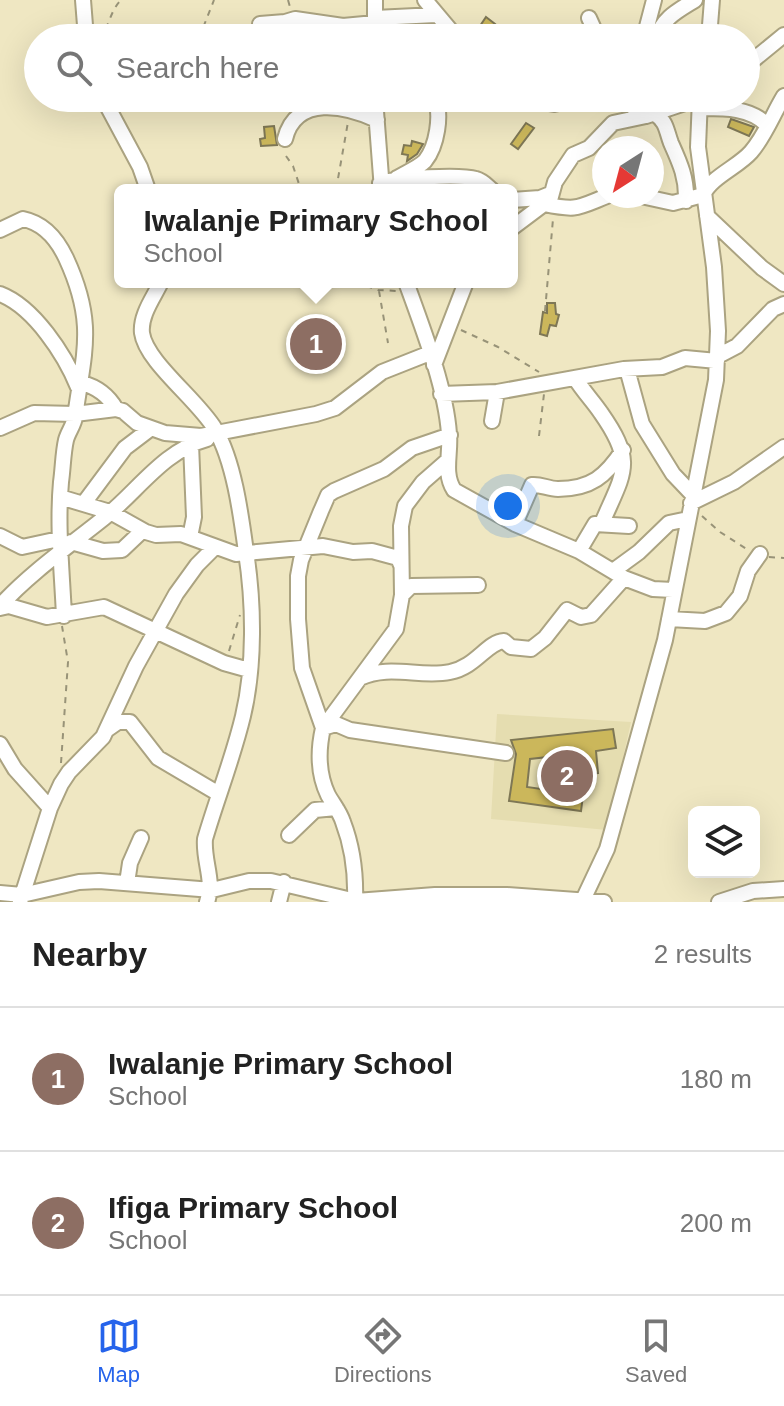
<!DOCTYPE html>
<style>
:root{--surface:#fff;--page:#f2f2f2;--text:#222;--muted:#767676;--line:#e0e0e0;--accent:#2563eb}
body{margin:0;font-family:Helvetica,sans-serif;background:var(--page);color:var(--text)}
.controls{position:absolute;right:24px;bottom:24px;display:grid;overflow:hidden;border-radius:12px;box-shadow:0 8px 32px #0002}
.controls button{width:72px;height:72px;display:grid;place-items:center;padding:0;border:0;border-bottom:2px solid var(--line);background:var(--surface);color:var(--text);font:40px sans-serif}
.compass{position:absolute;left:592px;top:136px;width:72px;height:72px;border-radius:50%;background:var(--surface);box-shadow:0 8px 32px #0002;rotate:216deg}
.you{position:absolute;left:508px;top:506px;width:28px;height:28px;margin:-20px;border:6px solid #fff;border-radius:50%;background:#1a73e8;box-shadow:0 0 0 12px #1a73e833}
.badge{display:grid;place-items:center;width:52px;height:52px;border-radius:50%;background:var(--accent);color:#fff;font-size:26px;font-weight:700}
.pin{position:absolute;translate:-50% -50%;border:4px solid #fff;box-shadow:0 2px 8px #0006}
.popup{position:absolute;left:114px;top:184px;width:404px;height:104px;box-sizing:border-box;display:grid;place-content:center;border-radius:12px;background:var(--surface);filter:drop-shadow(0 2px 6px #0005);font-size:26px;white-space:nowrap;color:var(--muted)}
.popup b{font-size:30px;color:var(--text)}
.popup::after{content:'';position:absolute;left:50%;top:100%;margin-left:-16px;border:16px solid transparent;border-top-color:var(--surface)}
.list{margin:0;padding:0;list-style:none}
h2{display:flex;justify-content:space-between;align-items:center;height:104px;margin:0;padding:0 32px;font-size:34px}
h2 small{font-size:26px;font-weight:400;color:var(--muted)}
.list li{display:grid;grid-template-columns:52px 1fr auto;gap:24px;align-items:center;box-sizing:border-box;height:144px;padding:0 32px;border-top:2px solid var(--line)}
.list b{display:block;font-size:30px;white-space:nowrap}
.list p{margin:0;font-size:26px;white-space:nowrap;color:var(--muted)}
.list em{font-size:26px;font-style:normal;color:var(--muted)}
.icon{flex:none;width:44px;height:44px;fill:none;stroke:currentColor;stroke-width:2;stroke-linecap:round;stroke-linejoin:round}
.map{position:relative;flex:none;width:784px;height:902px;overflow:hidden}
.search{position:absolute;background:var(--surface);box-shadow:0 8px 32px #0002;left:24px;right:24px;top:24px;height:88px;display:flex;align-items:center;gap:20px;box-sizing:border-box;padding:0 28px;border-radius:44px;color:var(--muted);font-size:30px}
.sheet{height:392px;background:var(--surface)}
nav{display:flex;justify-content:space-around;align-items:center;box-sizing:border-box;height:112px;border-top:2px solid var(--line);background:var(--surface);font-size:22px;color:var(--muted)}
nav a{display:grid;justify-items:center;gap:4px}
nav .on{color:var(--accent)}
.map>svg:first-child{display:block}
.built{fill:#e5ddb0}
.building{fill:#cbb75b;stroke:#7e7755;stroke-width:2}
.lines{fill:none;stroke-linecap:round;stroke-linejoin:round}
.minor-casing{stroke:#aba381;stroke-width:18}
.path{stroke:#989378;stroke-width:2;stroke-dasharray:6 6;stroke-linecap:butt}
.minor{stroke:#fff;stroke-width:14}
</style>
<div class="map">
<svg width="784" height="902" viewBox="0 0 784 902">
<rect width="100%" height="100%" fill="#efe7c2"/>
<!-- built -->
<path class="built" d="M299 322 339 327 335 366 294 360Z
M497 714 631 722 607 830 491 819Z"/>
<!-- building -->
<path class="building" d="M486 17 495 24 492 28 485 38H472Z
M731 119 754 127 749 136 728 127Z
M526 123 534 128 518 149 511 144Z
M274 126 277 145 261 146 260 139 265 138 264 127Z
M412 141 423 144 417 154 407 161 408 155 402 154 404 145 411 146Z
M547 303H555L556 314 559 315 556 326 550 325 547 336 540 334 543 312 547 313Z
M613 729 616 748 596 751 598 773 586 774 584 753 530 759 527 787 583 795 581 811 509 801 516 754 511 740Z"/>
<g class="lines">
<defs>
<path id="minor" d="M83 0 86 38
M425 0 457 38
M375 18 436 15
M589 18 598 38
M260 24 285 22 295 19 343 26 375 23
M375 38V0
M411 38 420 34 454 35
M644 38 654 0
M657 38C662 18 679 10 695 0
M709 38 712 0
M746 66 784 35
M103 98 140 167 148 190
M375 98 382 190
M521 98 554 104 580 98
M619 98 646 116 700 98
M700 108C722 108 750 107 767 125
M655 114C667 122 666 130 671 143 680 163 687 178 686 201
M285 139C296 94 346 106 377 120
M397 178C405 173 418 168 425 161 437 146 442 115 435 98
M380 183C397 178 460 174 476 179 483 181 487 186 492 190
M641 196 673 203 703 195C711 177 738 167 751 152 765 136 773 114 784 96
M512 200 540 198 550 194
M549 204 555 182 573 155 589 148 613 123 646 116
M707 216 762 268 784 284
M512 228 544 204C577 211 577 208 607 196
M0 230 23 219C43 223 57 239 66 258 96 323 84 351 75 417 74 425 68 432 66 440 63 453 63 468 61 482 57 526 62 571 64 616
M161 282C154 297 140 315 142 333 146 362 198 400 215 429 234 461 241 515 246 552 254 604 255 665 243 716 233 758 217 798 205 839 203 861 215 881 207 902
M406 282C422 326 446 388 449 434 451 453 443 473 454 490L515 524 579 551 624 578 653 589 673 590
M0 294C34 307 65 355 78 387L82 383C97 387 108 395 116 409
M718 356 737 346 773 309 784 304
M434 365 466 282
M627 369 642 424 673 474 693 495
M575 378C583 391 593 401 601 413 636 463 624 472 602 523
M441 394 497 392 624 369 662 367 685 358 717 361
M492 421 497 392
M0 428 34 413 75 414 116 409 123 411 137 423 165 433 201 436 316 414 335 408 382 372 430 353
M450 435 412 448 384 469 334 491 328 495 321 511 301 560 298 576V619L302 668 323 728 336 724 350 730 506 753
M60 497 110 512 146 532 156 535 181 534 236 554 323 546 353 552 372 551 398 558 401 565
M84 503 125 448 150 429
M691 503 734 482 784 447
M515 524 532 485C541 484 548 489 558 489 591 489 606 476 623 450
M0 536 22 547 59 539
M190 537 194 517 191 444
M71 542 103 551 122 550 141 532H146
M579 551 595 524 629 526
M613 571 639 552 669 523 688 519
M402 595 411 586 478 585
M0 606C30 573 69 546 104 518 138 491 163 451 207 439
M0 608 9 606 47 617 104 607 224 663 249 670
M669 619 705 621 726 613 740 596 748 571 760 554
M360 678C389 664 420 678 450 672 476 667 487 642 504 641L511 647 531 649 545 638 567 610 581 617 591 615 624 578
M108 729 118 722H130L158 758 219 794
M0 744 15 769 50 808
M289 835 315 810 336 808
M127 883 130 863 141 838
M0 893 22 895 79 882 99 881 212 890 249 881H271L356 901 435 895H507L604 902
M20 902 50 808 61 784 69 772 103 737 136 666 176 594 197 565 214 548
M279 902 284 882
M355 902C356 875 353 848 343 822 340 812 333 804 328 795 318 774 318 750 323 728L396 629 402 595 401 526 405 506 423 482 447 461
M582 902 607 849 665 640 716 380 718 331 714 267 698 147 700 98
M719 902 753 891 784 889"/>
</defs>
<!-- minor casing -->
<use href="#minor" class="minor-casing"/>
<!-- path -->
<path class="path" d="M288 0 290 7
M98 38C110 28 109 12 121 0
M199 38 214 0
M286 156 293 166 301 190
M336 190 348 122
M355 282 378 290 397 291
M379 291 388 343
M545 311 553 219
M461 330 498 347 539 372
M539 436 544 394
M702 516 720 532 748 550
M769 557 784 558
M229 651 240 615
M61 763 68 662 62 626"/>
<!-- minor -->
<use href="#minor" class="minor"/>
</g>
</svg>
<div class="controls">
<button><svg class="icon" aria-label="layers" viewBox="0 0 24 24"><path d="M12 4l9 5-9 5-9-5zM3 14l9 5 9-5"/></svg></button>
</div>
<svg class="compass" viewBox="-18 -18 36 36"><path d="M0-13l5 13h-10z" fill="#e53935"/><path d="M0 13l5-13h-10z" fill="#767676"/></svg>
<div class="you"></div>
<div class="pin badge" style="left:316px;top:344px;background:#8d6e63">1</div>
<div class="popup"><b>Iwalanje Primary School</b>School</div>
<div class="pin badge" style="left:567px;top:776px;background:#8d6e63">2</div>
<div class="search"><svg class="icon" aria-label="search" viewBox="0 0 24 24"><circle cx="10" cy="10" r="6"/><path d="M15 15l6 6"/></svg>Search here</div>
</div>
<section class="sheet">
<h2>Nearby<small>2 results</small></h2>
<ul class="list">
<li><span class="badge" style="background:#8d6e63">1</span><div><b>Iwalanje Primary School</b><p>School</p></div><em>180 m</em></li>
<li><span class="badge" style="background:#8d6e63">2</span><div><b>Ifiga Primary School</b><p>School</p></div><em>200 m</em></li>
</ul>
</section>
<nav>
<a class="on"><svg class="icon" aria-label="map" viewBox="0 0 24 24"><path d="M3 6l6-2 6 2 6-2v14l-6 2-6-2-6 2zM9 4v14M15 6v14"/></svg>Map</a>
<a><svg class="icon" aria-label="directions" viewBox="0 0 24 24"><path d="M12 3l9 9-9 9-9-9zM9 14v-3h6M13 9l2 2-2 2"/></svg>Directions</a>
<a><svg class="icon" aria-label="saved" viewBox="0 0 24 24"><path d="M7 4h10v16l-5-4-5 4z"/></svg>Saved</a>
</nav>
